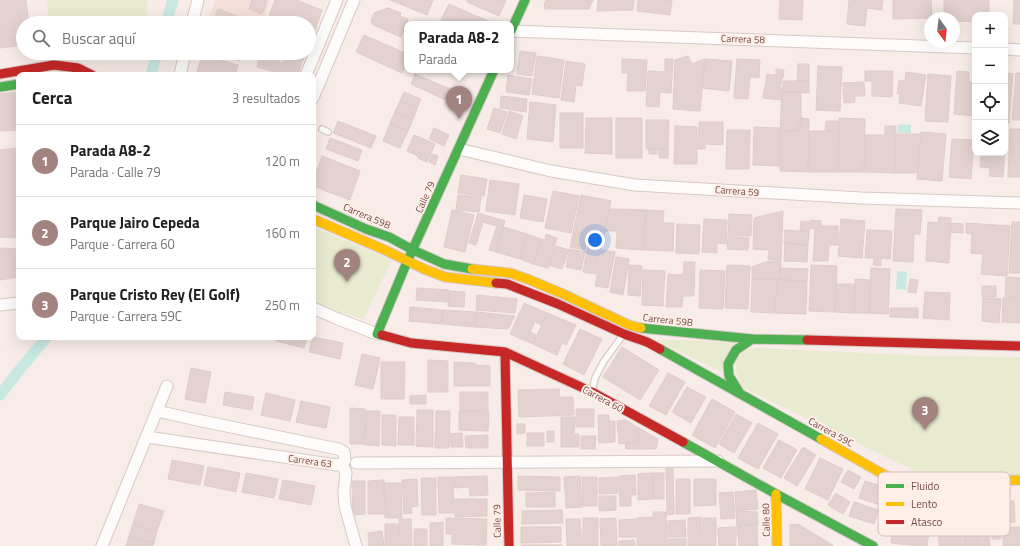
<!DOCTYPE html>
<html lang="es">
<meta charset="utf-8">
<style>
:root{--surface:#fff;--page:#f6f6f6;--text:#202124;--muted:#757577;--line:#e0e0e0;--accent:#a2837f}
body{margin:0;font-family:"Titillium Web",sans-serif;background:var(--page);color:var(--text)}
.controls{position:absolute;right:12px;top:12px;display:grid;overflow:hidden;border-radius:8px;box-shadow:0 4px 16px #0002}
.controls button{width:36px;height:36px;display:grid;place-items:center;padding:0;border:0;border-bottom:1px solid var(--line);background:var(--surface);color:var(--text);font:20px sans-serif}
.compass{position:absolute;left:924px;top:12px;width:36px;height:36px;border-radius:50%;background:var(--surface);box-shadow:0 4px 16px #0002;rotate:165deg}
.you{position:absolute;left:595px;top:240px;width:14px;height:14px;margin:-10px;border:3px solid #fff;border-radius:50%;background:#1a73e8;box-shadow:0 0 0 6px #1a73e833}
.badge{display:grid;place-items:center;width:26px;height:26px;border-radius:50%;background:var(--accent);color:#fff;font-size:13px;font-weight:700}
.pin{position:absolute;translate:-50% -33px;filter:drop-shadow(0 1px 2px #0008)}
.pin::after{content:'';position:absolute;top:21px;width:14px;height:12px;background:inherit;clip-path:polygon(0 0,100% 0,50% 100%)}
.popup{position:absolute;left:404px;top:21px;width:110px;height:52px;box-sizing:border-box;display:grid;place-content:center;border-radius:8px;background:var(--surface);filter:drop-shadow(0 1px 3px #0005);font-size:13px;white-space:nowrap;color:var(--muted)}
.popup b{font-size:15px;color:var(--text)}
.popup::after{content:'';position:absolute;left:50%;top:100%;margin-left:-8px;border:8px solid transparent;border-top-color:var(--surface)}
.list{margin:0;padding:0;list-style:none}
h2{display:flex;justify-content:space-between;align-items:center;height:52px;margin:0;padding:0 16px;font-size:17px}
h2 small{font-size:13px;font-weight:400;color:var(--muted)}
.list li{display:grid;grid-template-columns:26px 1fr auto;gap:12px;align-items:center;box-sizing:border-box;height:72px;padding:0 16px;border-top:1px solid var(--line)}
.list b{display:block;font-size:15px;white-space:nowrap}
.list p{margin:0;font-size:13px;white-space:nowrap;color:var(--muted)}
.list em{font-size:13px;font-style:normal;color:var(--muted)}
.icon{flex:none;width:22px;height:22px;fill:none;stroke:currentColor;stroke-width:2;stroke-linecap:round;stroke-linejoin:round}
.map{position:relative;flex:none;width:1020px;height:546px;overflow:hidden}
.search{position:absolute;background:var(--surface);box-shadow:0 4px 16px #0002;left:16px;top:16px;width:300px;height:44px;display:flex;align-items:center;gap:10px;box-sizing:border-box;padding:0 14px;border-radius:22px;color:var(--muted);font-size:15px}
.panel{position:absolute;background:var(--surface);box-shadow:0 4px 16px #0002;left:16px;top:72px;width:300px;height:268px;border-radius:8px}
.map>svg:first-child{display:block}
.residential{fill:#f4e0d8}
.green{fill:#e9ebd1}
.water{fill:#c9e8e2}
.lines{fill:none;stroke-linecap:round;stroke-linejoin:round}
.canal{stroke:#c9e8e2;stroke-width:11}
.building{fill:#e3d2cf;stroke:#dfcdc9}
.lane-casing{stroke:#d8c9c5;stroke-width:8}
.street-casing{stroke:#d8c9c5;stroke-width:13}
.fast-casing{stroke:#d7c7c3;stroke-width:11}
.slow-casing{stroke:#d7c7c3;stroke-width:11}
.jam-casing{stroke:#d7c7c3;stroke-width:11}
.lane{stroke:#fefcfb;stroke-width:5.5}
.street{stroke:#fefcfb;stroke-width:11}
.fast{stroke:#4caf50;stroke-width:9}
.slow{stroke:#ffc107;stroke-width:9}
.jam{stroke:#c62828;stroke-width:9}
.labels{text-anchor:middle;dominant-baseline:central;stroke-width:4;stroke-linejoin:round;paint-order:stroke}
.street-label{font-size:10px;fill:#744b47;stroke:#ffefe7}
.key{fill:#ffefe7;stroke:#d5beb7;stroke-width:1}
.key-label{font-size:11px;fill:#744b47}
</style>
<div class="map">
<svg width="1020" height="546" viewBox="0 0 1020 546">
<rect width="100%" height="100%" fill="#f7ece7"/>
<!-- residential -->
<path class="residential" d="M215 0H270L262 23H208Z"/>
<!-- green -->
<path class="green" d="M47 0H146L148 23H49Z
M313 227 392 260 363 319 313 304Z
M656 340H687L739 343 724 373Z
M756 348 929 356 1020 357V475L917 472 744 388C738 378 730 364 742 353 745 350 752 349 756 348Z"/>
<!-- water -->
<path class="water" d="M898 124 911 125V133H898Z
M897 271 907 272 906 290 896 289Z"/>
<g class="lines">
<!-- canal -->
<path class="canal" d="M166 23 173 0
M151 75 157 53
M0 395 21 368 47 337"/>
</g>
<!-- building -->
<path class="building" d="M0 0H26L29 23H23V45L0 48Z
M252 0H264L267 1 262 14 249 9Z
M275 0H296L322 10 314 33 309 31V23H287L269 16Z
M390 0H433L427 15Z
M467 0H506L499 16 467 2Z
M546 0H593L589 9H545L544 5Z
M598 0H634L633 10 597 11Z
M638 0H672L670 15 637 11Z
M780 0H803L802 20 779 19Z
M849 0H883L882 10 867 8 865 26 847 24Z
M893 0H931L932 18 893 19Z
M944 0H989V15H975V22L954 21V18H944Z
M1014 0H1020V24H1013Z
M449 4 495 24H449L441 20Z
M388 8 401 13 400 16 408 19 401 37 373 25 371 21 374 13Z
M218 9 232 14 228 23H213Z
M232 14 246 19 245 23H228Z
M364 35 407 54V62L402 73 356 52Z
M520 51 536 53 532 76 517 74Z
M218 53H242L239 61Z
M264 53H274L279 55 278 61 283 63 285 56 302 61 298 75H286L257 67 259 58H262Z
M281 53H305L303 61Z
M202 55 238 65 235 75H196Z
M537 56 564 60 559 98 532 94Z
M688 56 692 64 705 59 700 111 673 109 675 60Z
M622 59 647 60 645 91H627L628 73H622Z
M665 59H673L671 93 660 92 659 107 646 106 648 71 665 72Z
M705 59 732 61 729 91 702 88Z
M737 59 760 60 759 78 750 77 748 99 734 98Z
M566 61 585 64 582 86 576 85 574 102 561 100Z
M798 64H809V81H797Z
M818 66 842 67 840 111 816 110Z
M776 69 784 70 783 78H782L780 88H782L781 100 763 98 767 74 776 75Z
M865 71H893L892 97 872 96V81H865Z
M957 71 969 72V82H975V116L954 114Z
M906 72 926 75 921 106 899 103 900 94H897L899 80 905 81Z
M1005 73 1013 74 1009 123H1005Z
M1016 73H1020V120H1012Z
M415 74 457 92 452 103 411 84Z
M928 74 951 76 948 122 925 121Z
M508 75 532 79 529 95 506 92Z
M783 81H809V93L783 92Z
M864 82 865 96H855V102L844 103 843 83Z
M19 92V130L0 131V94Z
M404 92 421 99 417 108 400 101Z
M782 92H801V118L799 131H780Z
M501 96 527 99 526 112 500 108Z
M400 101 417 108 413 119 395 112Z
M530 102 556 105 553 142 527 139Z
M494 108 507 112 500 133 487 129Z
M509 111 523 116 516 139 502 134Z
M395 112 413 119 408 131 390 123Z
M560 113H583V148H560Z
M586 118H612V154L585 153Z
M616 118H642V158H616Z
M801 118 809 119 808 172 780 171V131H799Z
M839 118 865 119 864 172H838Z
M646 120H669L668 149H646Z
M338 121 376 136 371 148 333 133Z
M826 121H839V131H825Z
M699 122H723V145L705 144V149H698Z
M390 123 408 131 400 148 383 141Z
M675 126 697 127V164H674Z
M885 126H896V173L864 172 865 135H885Z
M754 127 780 128V166L753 165Z
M434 128 449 135 444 146 429 139Z
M1010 129H1020V177H1008Z
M727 130H750L749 169H726Z
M809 131H839L838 172H808Z
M921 132 946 134 942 181 917 179Z
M896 134H921L918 173H896Z
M414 135 435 144 427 162 418 158V156L407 151Z
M1005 136H1006L1003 177 989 176 990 168 980 167 981 153H1005Z
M330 138 362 150 358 161 326 149Z
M952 139 974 140 971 179 949 177Z
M19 148V238L0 237V150Z
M649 149H657V154H649Z
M659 149H668V158H659Z
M432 154 438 156 435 165 429 162Z
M322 156 360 171 350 200 313 186V181Z
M461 175 487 179 484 196 458 193Z
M490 180 519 184 515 215 486 211Z
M553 191 579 196 571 233 545 228Z
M458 195 481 197 479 212 456 210Z
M524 195 547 199 543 222 520 218Z
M581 195 611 201 602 245 586 242 585 250 570 247Z
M609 209 646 210 643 250 616 248 617 231H605Z
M896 209 922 210 920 234H914L913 262 893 261Z
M452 210 474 215 465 252 444 247Z
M646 210 664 211 663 223H674L673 251 643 250Z
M783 211 781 260 768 259 769 250 753 249 754 218Z
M478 213 505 221 496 252 489 250 497 226 483 222 476 245 469 243Z
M729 214 752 215 751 236H728Z
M939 217 951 218 949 263 926 261 928 222 938 223Z
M704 219 727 220 726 244 717 243V253L702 252Z
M841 219 865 221 862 258 838 256Z
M810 220 821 221V226H838V245H829L828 261H813L815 229H810Z
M801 221 809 222V232L800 231Z
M1012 222H1020V273H1009Z
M951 223 963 224V233L950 232Z
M966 223 1010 226 1007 276 981 274 983 254 971 253 972 234 966 233Z
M677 224 700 225 699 254 676 253Z
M504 227 527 234 520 259 496 252Z
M785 230 809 232 808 245 784 243Z
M867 230 892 231 890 259 881 258V266L873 265 874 258H865Z
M576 232 585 234 582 246 573 245Z
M527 234 541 239 533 264 520 259Z
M546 234 557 238 548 268 533 264 541 239 545 240Z
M728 237 749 238 748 250 727 249Z
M785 243 808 245 807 262 784 261Z
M588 245 601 247 596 274 583 272Z
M556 246 569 250 562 269 549 265Z
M0 248 19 249V277L0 280Z
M570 249 585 252 581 270 566 267Z
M602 250 615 252 608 288 595 286Z
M616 257 629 259 623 295 610 292Z
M769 261H781L780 280 752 279V267Z
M684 262H695L694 296H683L682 307H666L668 274 683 275Z
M629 265 642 266 640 296 628 295Z
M727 265 750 266 748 309 725 308Z
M811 265 837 266 835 312 809 311Z
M780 268 808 269 807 281 780 280Z
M871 268 890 269 888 314 869 313Z
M643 270 665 271 663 306 642 305Z
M700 270 725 271 723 309 699 308Z
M1006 277 1020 278V298L1005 297Z
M752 279H777L775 313 751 312Z
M777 279 807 281 806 314 775 313Z
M855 279 871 280 869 313H854Z
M910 279 918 280 916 293 908 292Z
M836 284H855L854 313 835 312Z
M982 286H996V297H982Z
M417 288 449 290 448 302 416 300Z
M450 291 465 292 464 307 448 306Z
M925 292 950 293 949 320 923 318Z
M477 295 517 299 515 313 476 310Z
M983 298 1001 299 999 323 982 321Z
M1003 298 1020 299V323L1002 322Z
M524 303 547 313 541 325 535 322 530 332 536 335 533 344 510 334Z
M410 307 443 310 442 324 409 321Z
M890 308H918V318L890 317Z
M443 310 476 312 475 327 442 324Z
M476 312 515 316 508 329 475 327Z
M547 313 576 325 566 345 562 343 557 355 533 344Z
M580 329 602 339 584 375 563 364Z
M277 337H307L304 348 276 341Z
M313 337 343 343 340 359 309 352Z
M622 347 659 370 640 400 603 377Z
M362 354 380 358 373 389 355 385Z
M428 360 448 361V392H428Z
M381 362H405L404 399H381Z
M454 362 475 363V365L490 366V386H454Z
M191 368 211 372 205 403 185 399Z
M668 373 685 382 666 415 649 406Z
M687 387 706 397 691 423 672 412Z
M559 389 560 397H573L574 415 519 417 518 390Z
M225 392 254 397 252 410 223 405Z
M460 392H488V411H460Z
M266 393 295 400 290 421 261 415Z
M426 395V404H410V396Z
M712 399 735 412 715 448 692 435Z
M301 401 330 407 326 428 296 422Z
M350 408 365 409 364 444H350Z
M576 409H594V427H576Z
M417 410H433V447L416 446Z
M366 411H380L379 446 365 445Z
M436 411H450L449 448H435Z
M459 411 489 412 488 431 459 430Z
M736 414 752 423 734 453 719 444Z
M382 415H396V446L382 445Z
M598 415H609V421H615V442L599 443Z
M399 417H414V445H398Z
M561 417H575L574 434H579V447H561Z
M626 420 637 427 639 442 619 444 617 421Z
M758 423 778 434 758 469 738 458Z
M517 424H525V433L517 434Z
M637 427 658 439 656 449H626L625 443 639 442Z
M547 431H554V442H547Z
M462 433 463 447H451L450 434Z
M527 433H544V446H527Z
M488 435V448H466L465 436Z
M581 436H596L595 449H581Z
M779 440 797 450 781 478 763 468Z
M803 447 816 455 797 486 784 478Z
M820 458 843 469 828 500 805 489Z
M172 460 204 466 200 485 168 479Z
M208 467 240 473 236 492 204 485Z
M666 468H673L674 514 667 515Z
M848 470 861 477 854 489 841 482Z
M246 473 278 479 274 498 242 492Z
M653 473V499L638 500V474Z
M653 473H664V499H653Z
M635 475 636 495H631V506H620L619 476Z
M487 476 488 495 470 496 469 487 454 488V477Z
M518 476 560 477V491L518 490Z
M580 476 582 507 566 508 564 477Z
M438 477H453L454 513H439Z
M582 477H597V506H583Z
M618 477V493L599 494V478Z
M421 478H436V515H422Z
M417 479 418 506 411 507 412 513 404 514 402 480Z
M676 479H690V514H676Z
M694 479H716V505L694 506Z
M283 480 315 486 311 505 279 499Z
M384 480V514H368V481Z
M352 481H365V514L353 515Z
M865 481 892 489 889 499 883 497 880 505 859 498Z
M384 483H401L402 518H385Z
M756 490 758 509 736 510 735 492Z
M555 492V507H526V493Z
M733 492 735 518 721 519 719 493Z
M895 492 934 497 927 546H918L891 543 892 536 880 534 882 516 892 517Z
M836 493 850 502 843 514 828 505Z
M599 496H616V510L599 511Z
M977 497H995V521H978Z
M455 499H487V516L455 517Z
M967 499H974V508H967Z
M945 500H964V521H945Z
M999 501H1014L1015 522 1000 523Z
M854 502 878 510 874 524 849 516Z
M139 504 164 511 157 531 133 524Z
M967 509H976V519H968Z
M562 510 563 523 522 524V511Z
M736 510 757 512 758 524 737 526Z
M653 512H666L667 546H653Z
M652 517V546H637V518Z
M701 517 702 546H688V518Z
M446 518 487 519 486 545 452 544V534H446Z
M583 518H598V546H583Z
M616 518 617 546H601L600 519Z
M703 518H716V546H703Z
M399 519H411L412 546H400Z
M566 519H580L582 546H567Z
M636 519V537H619V520Z
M685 520 686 537H668V521Z
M443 522V546H430V523Z
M133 524 157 531 154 543 129 536Z
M385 524H398L399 546H385Z
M757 524 758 546H739L737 526Z
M798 524 834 546H790V525Z
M938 524 958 526 965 534 966 546H939Z
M521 527H561V542L521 543Z
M736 527V546H719L718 528Z
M989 527 990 546H978L977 533H981V528Z
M992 527H1000L1001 539H992Z
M1020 527V546H1003V528Z
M414 529H427V546H414Z
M382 531 384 546H369L368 533Z
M977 533 978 546H966L965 534Z
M129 536 154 543 153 546H126Z
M668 539H686V546H668Z
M634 540 635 546H619V541Z
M521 545H562V546H521Z"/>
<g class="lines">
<defs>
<path id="lane" d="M322 129 328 132
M592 392 595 378 604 361 623 335"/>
<path id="street" d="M192 23 198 0
M511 31 975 48
M1005 49 1020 50
M180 75 185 53
M306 75 337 0
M313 98 354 0
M459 149 551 171 635 185 861 198 1020 203
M0 305 19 303
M313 308 338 319 377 334
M147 437 337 465 342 464 345 460 344 452 338 449 197 420 157 411
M356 463 718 461
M342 464 346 473 344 492 345 506 356 546
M102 546 167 386"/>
<path id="fast" d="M511 31 525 0
M0 87 19 84
M313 205 366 229 389 237 413 250 444 264 472 269
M641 328 752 339 807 340
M382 335 377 334 407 262 494 70
M660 349 821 439
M739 392 729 376 728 364 736 350 752 339
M683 442 776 494 873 546"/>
<path id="slow" d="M313 219 385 250 424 269 445 277 496 283
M472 269 510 273 530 280 563 294 629 325 641 328
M821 439 890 478 922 484 1020 480
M776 494 777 546"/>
<path id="jam" d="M0 74 54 65 78 68 92 75
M496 283 507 284 558 304 624 334 647 342 660 349
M382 335 411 343 505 352 592 392 683 442
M807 340 1020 346
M505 352 509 546"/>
</defs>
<!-- lane casing -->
<use href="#lane" class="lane-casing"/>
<!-- street casing -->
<use href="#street" class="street-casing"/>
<!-- fast casing -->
<use href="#fast" class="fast-casing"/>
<!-- slow casing -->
<use href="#slow" class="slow-casing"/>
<!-- jam casing -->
<use href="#jam" class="jam-casing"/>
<!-- lane -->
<use href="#lane" class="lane"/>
<!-- street -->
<use href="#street" class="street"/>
<!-- fast -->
<use href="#fast" class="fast"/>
<!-- slow -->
<use href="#slow" class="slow"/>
<!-- jam -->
<use href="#jam" class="jam"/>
</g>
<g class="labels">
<!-- street labels -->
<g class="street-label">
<text transform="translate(743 39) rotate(2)">Carrera 58</text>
<text transform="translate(737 191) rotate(4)">Carrera 59</text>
<text transform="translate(425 197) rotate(-66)">Calle 79</text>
<text transform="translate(367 216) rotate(23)">Carrera 59B</text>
<text transform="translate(668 320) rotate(6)">Carrera 59B</text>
<text transform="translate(603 399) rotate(28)">Carrera 60</text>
<text transform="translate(831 432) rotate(29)">Carrera 59C</text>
<text transform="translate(310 461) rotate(8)">Carrera 63</text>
<text transform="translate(766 520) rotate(-91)">Calle 80</text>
<text transform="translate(497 521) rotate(-91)">Calle 79</text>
</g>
</g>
<!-- legend -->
<rect x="878" y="472" width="132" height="64" rx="6" class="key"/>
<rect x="886" y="484" width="18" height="4" fill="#4caf50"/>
<rect x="886" y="502" width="18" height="4" fill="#ffc107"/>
<rect x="886" y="520" width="18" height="4" fill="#c62828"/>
<g class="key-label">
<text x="911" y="490">Fluido</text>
<text x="911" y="508">Lento</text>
<text x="911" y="526">Atasco</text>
</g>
</svg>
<div class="controls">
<button>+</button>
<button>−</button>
<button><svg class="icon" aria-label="locate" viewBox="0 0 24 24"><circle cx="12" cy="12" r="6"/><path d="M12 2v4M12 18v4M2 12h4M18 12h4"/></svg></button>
<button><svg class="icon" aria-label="layers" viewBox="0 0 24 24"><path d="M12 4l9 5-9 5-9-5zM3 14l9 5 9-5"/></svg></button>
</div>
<svg class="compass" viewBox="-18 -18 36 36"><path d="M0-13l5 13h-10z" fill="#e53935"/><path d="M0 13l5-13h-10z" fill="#757577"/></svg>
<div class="you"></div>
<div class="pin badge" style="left:459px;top:119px">1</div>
<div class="popup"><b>Parada A8-2</b>Parada</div>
<div class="pin badge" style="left:347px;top:282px">2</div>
<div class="pin badge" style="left:925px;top:430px">3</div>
<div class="search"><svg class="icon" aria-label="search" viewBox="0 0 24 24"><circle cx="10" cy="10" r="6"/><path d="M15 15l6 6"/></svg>Buscar aquí</div>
<section class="panel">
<h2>Cerca<small>3 resultados</small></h2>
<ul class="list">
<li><span class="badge">1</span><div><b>Parada A8-2</b><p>Parada · Calle 79</p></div><em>120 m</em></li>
<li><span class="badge">2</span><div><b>Parque Jairo Cepeda</b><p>Parque · Carrera 60</p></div><em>160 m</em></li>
<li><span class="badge">3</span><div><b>Parque Cristo Rey (El Golf)</b><p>Parque · Carrera 59C</p></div><em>250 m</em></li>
</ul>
</section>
</div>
